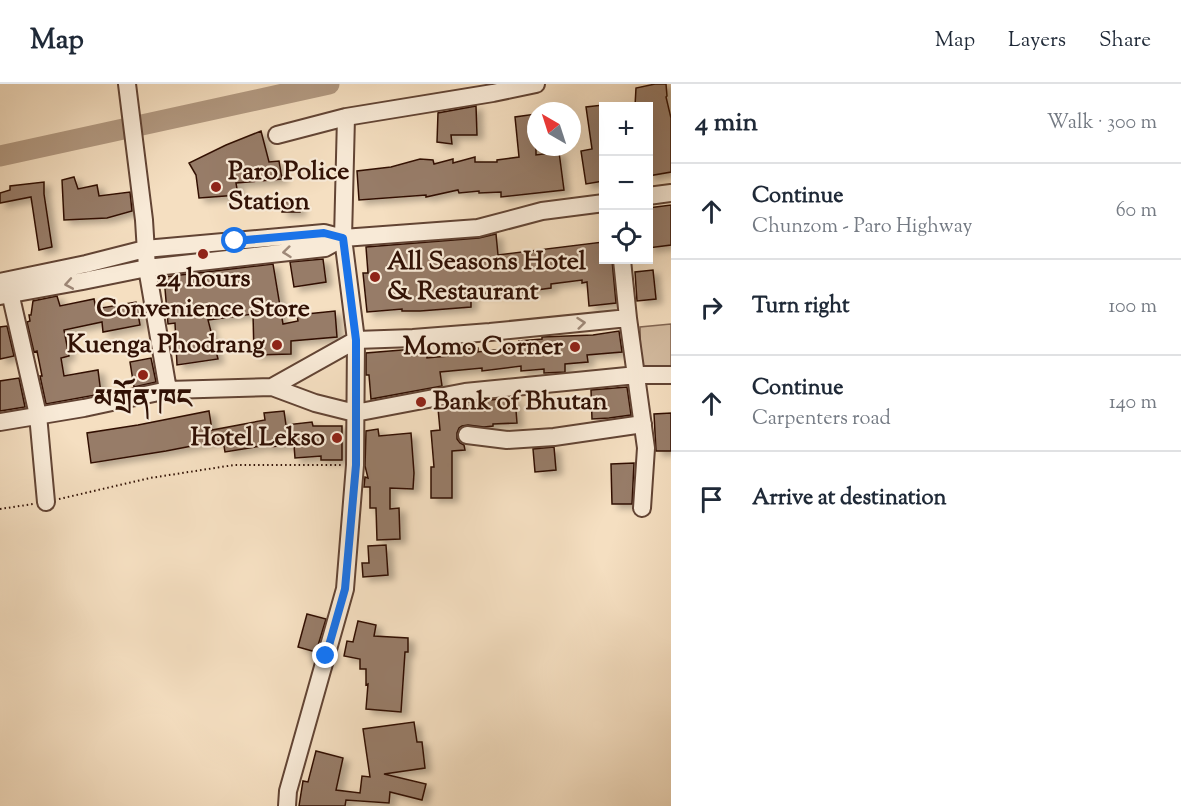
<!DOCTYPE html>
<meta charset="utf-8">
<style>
:root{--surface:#fff;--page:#f2f2f3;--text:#1f2937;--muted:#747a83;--line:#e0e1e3}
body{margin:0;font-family:"Sorts Mill Goudy","Noto Serif Tibetan",serif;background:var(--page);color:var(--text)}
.controls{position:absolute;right:18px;top:18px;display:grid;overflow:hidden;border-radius:0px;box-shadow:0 6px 24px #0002}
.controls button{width:54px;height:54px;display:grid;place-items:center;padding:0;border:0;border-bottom:2px solid var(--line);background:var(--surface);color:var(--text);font:30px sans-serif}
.compass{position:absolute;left:527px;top:18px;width:54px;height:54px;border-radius:50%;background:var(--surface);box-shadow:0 6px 24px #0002;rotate:321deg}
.stop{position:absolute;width:18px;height:18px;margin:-14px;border:4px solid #1a73e8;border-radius:50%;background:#fff}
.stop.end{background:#1a73e8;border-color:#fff;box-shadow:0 2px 6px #0008}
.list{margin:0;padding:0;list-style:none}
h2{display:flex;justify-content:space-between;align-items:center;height:78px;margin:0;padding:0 24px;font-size:26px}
h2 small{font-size:20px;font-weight:400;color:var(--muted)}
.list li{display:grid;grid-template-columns:39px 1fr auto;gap:18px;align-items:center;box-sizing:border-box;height:96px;padding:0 24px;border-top:2px solid var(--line)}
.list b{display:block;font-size:22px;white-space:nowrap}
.list p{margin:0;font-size:20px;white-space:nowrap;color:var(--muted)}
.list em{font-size:20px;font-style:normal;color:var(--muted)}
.icon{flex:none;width:33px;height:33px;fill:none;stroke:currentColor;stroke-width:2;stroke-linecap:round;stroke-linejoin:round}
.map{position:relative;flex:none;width:671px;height:722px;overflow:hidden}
header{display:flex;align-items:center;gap:36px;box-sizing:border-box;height:84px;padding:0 30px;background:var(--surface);border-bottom:2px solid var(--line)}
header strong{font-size:28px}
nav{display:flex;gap:33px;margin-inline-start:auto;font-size:21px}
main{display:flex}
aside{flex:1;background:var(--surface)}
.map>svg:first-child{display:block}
.green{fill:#d4bca1;stroke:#826653;stroke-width:1.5}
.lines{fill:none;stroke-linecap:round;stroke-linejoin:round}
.river{stroke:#b29981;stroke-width:21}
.building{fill:#977c67;stroke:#311105;stroke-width:1.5;filter:url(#shadow)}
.minor-casing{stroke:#624434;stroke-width:20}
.path{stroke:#311105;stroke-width:2;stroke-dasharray:1.5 3;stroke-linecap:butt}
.minor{stroke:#f8ead7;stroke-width:16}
.oneway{stroke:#9e8878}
.route{stroke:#1a73e8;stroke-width:8}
.poi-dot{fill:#8f2418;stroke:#f8ead7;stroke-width:2}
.labels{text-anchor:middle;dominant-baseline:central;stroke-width:4.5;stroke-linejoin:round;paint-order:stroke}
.poi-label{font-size:26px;font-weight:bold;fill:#311105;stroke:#f8ead7;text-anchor:start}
</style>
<header>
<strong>Map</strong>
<nav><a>Map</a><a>Layers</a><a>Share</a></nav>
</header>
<main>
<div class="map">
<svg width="671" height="722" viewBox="0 0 671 722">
<defs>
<filter id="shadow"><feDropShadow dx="6" dy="4" stdDeviation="3" flood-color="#0004"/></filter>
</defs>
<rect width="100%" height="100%" fill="#f5dfc1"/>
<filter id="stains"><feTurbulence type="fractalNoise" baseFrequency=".00333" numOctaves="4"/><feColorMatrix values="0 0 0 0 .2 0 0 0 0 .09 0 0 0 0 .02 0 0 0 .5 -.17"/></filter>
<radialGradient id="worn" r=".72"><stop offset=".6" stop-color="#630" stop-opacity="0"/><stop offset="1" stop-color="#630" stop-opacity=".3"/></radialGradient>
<!-- green -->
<path class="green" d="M671 240V285L641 286 640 243Z"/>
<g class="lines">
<!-- river -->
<path class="river" d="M0 72 329 0"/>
</g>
<!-- building -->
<path class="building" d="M655 0H666L667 12 666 13 671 34V88L648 92V22H635L636 4Z
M603 21V97L586 100 581 67 592 65 586 23Z
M476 22 477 51H451L452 60 437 58 438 29Z
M536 30V71L559 68 564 106 501 113V108L479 109V107L459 109 458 106 426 113V111L359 116 357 87 391 83 420 75 433 76 434 80 453 75V79L475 73V78H497V76L519 73 515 33Z
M261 47 269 78 279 77 282 95 236 99 238 111 199 114 196 91 189 79 226 61Z
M74 93 78 105 97 101 99 112 130 108 132 127 107 134 64 136 62 96Z
M44 98V110L52 163 39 166 31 113 0 119V109L10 106V102Z
M298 114 300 128H282L283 115Z
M671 121V161L648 164V124Z
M496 150 498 171 603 158V176H612L616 219 589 222 587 198 582 199V196L551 200V204L521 208 471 210V223L420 227H402V225L367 228 363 189H368L366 163 479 154Z
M323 175 326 198 294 203 290 178Z
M273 180 283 240 298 237 297 231 335 227 337 253 291 257V270L254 271 253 230 208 236 218 275 177 281 175 239 168 240 164 193Z
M653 186 656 215 637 217 635 188Z
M57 212 60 222 94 215 96 225 136 218 140 241 103 248 102 238 64 246 69 272 61 274 64 292 98 286 101 310 46 320 40 292H42L37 267 34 268 27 238 30 237 29 231H31L33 217Z
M7 242 14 272 0 275V243Z
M619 247 622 268 587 271 588 278 565 280V288L544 289V285L521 287V282L482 287V284L440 288 442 302 371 315 369 291H366V269L426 264 427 274 448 272 447 267 478 264V268L520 263 519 257 542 255V253L593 251Z
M151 274 156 298 134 303 130 278Z
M19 294 25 323 0 327V297Z
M627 303 631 331 609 334 592 335 591 306Z
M515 314 517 339 493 340V342L484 343 468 341 462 342 459 344 457 349V355L460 359 464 361 465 366 452 367V414H431V383H434L431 347 440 346 438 324 466 318Z
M209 327 212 346 265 336 264 329 284 327 286 341 312 338 313 342H342V376H321V372L295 374 294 361 267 363V361L225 368 223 356 166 367 91 379 87 349 138 341Z
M671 329V367H656L654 330Z
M378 345 379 352 411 349 414 389 413 405 390 404V425L399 424 400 455 377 456 376 424H370V403H364L365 393 368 394 365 382 366 347Z
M554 363 556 386 535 388 533 365Z
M634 379 632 420H612L611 380Z
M386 461 388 491 363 493 362 479H369L368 462Z
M307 530 326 535 316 568 298 563Z
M358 537 376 541 374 552 408 554V568H405L401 628 366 625 368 600 366 601V585H360V575L344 572 347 557 353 558Z
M414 638 417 658H422L425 684 384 690 426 700 422 716 390 708 389 719 346 716 345 722H299L303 697 308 698 316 667 343 674 336 706 360 709 362 692 370 693 363 645Z"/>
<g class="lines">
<defs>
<path id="minor" d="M127 0 144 136 147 184 168 306
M277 51 346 33 493 9 536 0
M648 112 671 109
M622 176 628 234 646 364 642 424
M0 198 86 180 145 165 324 149 343 154 478 144 542 127 604 119
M8 200 38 331 46 418
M0 212 83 197 147 184 325 164 343 154
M272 303 356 256 413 254 490 248 628 234
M0 338 84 324 168 306 272 303 315 319 355 329 465 308 637 291H671
M467 351 507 356 554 353 643 340
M287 722 288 707 345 505 355 381 356 256 343 154 346 33"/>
</defs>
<!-- minor casing -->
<use href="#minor" class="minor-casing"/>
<!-- path -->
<path class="path" d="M59 415 150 394 234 381H341
M0 425 33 420"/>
<!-- minor -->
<use href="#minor" class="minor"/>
</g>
<!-- one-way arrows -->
<defs><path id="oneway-chevron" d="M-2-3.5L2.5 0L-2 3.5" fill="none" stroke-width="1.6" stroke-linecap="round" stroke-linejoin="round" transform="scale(1.5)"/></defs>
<g class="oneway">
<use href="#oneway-chevron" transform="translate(287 168) rotate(174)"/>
<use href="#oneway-chevron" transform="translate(69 200) rotate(170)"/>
<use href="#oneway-chevron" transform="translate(581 239) rotate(-6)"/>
</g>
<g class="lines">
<!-- route -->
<path class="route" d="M235 157 324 149 343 154 356 256V381L345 505 326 572"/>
</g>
<!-- markers -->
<g class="poi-dot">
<circle cx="216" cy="103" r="6"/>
<circle cx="203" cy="170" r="6"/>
<circle cx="375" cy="193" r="6"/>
<circle cx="277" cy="261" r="6"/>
<circle cx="575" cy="263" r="6"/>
<circle cx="143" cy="291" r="6"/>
<circle cx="421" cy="318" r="6"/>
<circle cx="337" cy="354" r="6"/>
</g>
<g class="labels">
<!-- poi labels -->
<g class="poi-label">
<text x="228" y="88">Paro Police<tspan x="228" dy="30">Station</tspan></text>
<text x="387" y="178">All Seasons Hotel<tspan x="387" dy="30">&amp; Restaurant</tspan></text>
<text x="203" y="195" text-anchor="middle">24 hours<tspan x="203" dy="30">Convenience Store</tspan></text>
<text x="265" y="261" text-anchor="end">Kuenga Phodrang</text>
<text x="563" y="263" text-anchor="end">Momo Corner</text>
<text x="143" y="316" text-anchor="middle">མགྲོན་ཁང</text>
<text x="433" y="318">Bank of Bhutan</text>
<text x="325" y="354" text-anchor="end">Hotel Lekso</text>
</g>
</g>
<rect width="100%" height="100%" filter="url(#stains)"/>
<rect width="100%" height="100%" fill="url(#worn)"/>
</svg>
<div class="controls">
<button>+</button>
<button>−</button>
<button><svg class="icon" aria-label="locate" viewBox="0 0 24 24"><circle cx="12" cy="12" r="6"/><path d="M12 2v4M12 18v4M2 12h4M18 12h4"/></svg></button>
</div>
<svg class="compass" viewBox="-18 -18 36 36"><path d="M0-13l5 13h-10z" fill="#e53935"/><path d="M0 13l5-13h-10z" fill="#747a83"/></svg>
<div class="stop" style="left:235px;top:157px"></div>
<div class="stop end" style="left:326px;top:572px"></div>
</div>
<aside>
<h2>4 min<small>Walk · 300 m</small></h2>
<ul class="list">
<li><svg class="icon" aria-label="ahead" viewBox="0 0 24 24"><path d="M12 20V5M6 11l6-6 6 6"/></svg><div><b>Continue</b><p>Chunzom - Paro Highway</p></div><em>60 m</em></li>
<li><svg class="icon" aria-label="right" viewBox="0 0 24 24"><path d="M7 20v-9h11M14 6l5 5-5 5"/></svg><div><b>Turn right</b></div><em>100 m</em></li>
<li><svg class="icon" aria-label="ahead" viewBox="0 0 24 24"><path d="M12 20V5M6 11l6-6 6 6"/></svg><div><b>Continue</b><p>Carpenters road</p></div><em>140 m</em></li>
<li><svg class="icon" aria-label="arrive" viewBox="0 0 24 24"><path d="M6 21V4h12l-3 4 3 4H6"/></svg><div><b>Arrive at destination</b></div></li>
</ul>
</aside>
</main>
